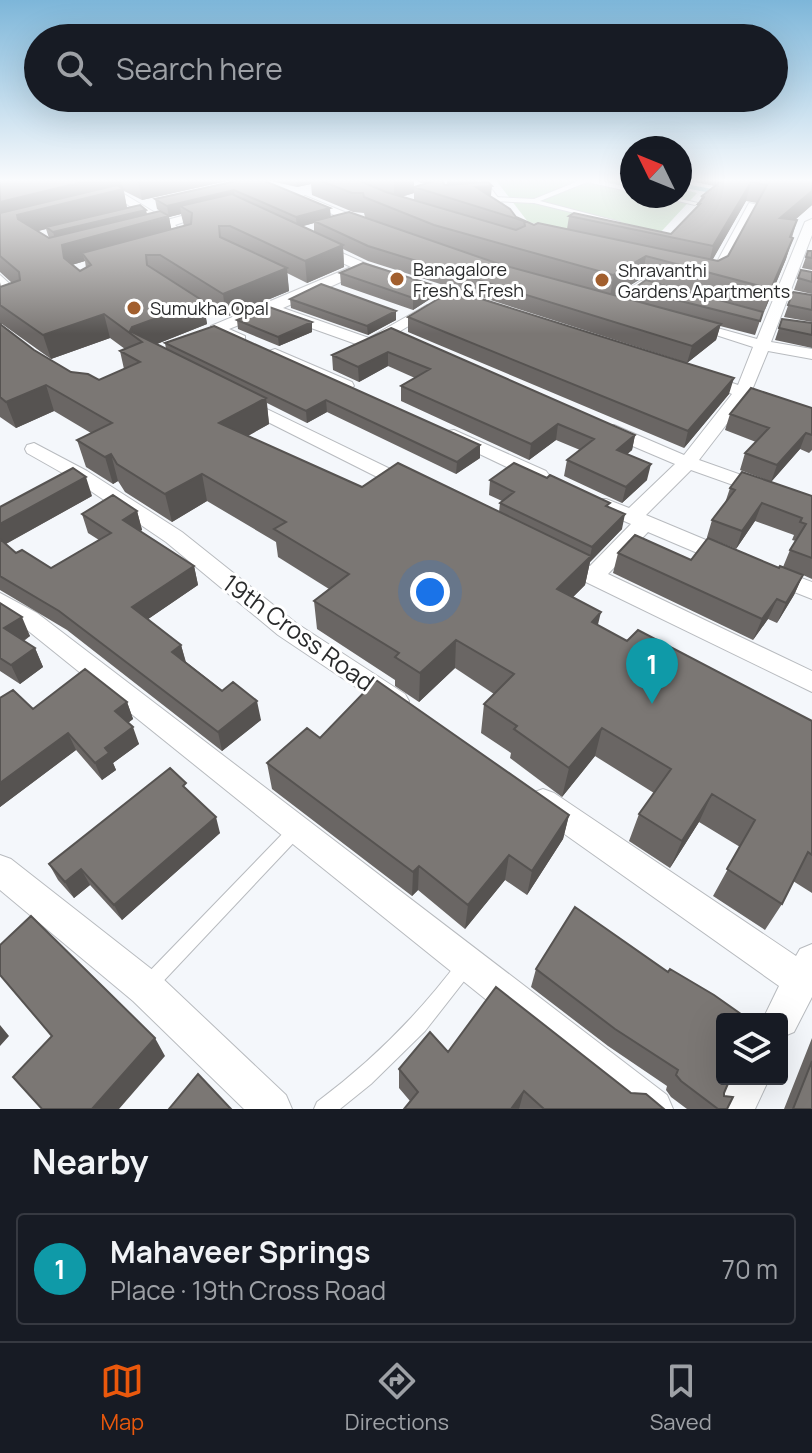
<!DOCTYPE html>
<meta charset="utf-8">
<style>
:root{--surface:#171b24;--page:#20242c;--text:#f1f3f6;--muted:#9ea1a6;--line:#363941;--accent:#ea580c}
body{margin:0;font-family:Manrope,sans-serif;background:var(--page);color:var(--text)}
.controls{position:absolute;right:24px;bottom:24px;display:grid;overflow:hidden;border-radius:8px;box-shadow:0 8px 32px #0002}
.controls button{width:72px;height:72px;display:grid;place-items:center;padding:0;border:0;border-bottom:2px solid var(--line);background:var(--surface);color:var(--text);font:40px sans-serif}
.compass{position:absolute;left:620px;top:136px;width:72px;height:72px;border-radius:50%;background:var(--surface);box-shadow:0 8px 32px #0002;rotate:313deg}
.you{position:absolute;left:430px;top:592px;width:28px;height:28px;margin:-20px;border:6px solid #fff;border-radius:50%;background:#1a73e8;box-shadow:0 0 0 12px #1a73e833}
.badge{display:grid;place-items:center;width:52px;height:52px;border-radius:50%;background:var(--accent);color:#fff;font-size:26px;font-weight:700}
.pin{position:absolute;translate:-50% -66px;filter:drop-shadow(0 2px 4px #0008)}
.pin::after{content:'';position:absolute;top:42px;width:28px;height:24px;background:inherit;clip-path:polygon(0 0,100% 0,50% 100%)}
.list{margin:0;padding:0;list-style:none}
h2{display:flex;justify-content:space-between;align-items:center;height:104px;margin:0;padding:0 32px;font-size:34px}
h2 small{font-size:26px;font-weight:400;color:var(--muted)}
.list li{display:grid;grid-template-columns:52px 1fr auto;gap:24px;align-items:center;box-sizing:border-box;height:112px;margin:0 16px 16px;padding:0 16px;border:2px solid var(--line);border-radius:8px}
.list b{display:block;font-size:30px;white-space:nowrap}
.list p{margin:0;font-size:26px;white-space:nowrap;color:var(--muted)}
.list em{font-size:26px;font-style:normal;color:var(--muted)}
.icon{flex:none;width:44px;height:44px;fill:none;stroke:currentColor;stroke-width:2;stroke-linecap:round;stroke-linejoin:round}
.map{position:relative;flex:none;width:812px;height:1109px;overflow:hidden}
.search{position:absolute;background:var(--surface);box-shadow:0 8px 32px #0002;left:24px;right:24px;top:24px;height:88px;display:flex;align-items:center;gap:20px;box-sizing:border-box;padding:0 28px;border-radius:44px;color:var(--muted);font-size:30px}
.sheet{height:232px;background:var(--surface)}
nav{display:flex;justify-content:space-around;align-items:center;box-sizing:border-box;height:112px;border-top:2px solid var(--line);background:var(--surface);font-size:22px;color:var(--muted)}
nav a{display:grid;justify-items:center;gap:4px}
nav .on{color:var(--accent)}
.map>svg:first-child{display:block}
.green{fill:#b5d6b4}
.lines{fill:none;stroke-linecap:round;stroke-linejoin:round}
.stream{stroke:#7db9c2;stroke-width:4}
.service-casing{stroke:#b8bbbf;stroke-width:2}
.minor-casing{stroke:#b8bbbf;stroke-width:2}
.service{fill:#fff;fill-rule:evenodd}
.minor{fill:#fff;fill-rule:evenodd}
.wall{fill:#6a6664;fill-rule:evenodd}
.shaded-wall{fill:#565351}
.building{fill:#7b7774;stroke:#565351;stroke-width:2}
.poi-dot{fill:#a25f2e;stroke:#fff;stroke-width:3}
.labels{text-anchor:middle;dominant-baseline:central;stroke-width:6;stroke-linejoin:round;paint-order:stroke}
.far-poi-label{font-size:18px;fill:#292a2b;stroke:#fff;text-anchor:start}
.near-street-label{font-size:24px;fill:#292a2b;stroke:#fff}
</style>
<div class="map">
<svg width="812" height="1109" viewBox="0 0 812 1109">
<rect width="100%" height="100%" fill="#f4f7fb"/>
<!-- green -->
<path class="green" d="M495 179H627L632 180V196H680V189L697 193 647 247 528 222Z"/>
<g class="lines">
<!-- stream -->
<path class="stream" d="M680 185 717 192"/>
<defs>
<path id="service" d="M579 179H591L632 188V192L587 182 540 201 620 222V224L534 203 494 201 491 199 494 197 534 199 581 180Z
M656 196H667L698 203 695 205Z
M295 824 300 826 303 831 300 836 155 990 149 993 143 990 140 984 143 978 290 826Z
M466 956 472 959 475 965 472 971 425 1031 371 1084 340 1109H314L317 1102C372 1061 419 1014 460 959Z"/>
<path id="minor" d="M474 179H484L517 223 515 225H507Z
M124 194 167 220 211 208 217 211 175 225 179 229 177 232 164 228 140 233V227L156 223 122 201 98 206 93 203Z
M305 196 374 224 376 226 366 228 301 201 300 199Z
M749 203 759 205 723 275 716 279 703 278V272L712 271Z
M812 219V235L771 342 812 349V359L768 351 752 390 812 412V423L746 399 699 460 812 500V513L691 470 646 515 737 553 740 558 737 563H721L648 532 608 574 812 671V692L553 566 550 561 553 556 561 554 590 566 631 524 592 507 589 503 592 499H606L629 508 675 464 602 433 599 429 602 425H614L684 455 732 394 696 378 704 373 738 385 753 347 685 325 692 321 757 339 805 222Z
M319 243 367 264 481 304 479 307H469L363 272 283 308 369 338 427 305H437L439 308 370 349 269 313 229 329 245 336V342H235L211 332V326L351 267 315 250 313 247Z
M0 275 24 297V303L0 311V302L10 298 0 287Z
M641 281 667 291 660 295 643 290 618 308H608V302Z
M275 349 352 382 354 386 346 391 340 390 269 357V351Z
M242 397 415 481 418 485 408 491 401 489 236 406 233 402Z
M454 430 546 471 549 475 546 479H532L448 439 445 435 448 431Z
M34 443 87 471 182 532 296 623 405 694 409 701 405 708 396 712 387 708 278 635 166 542 73 479 27 453 25 449 27 445Z
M772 567 812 582V599L764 580 761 575 764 570Z
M0 593 37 613 667 1095 673 1109H622L21 625 0 612Z
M543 789 554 793 796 956 800 949 812 944V997L794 1032 782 1037V1019H763L779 986 532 811 528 802 532 793Z
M0 855 11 859 159 975 286 1095 292 1109H244L133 1001 0 890Z
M729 1079H769L755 1109H714Z"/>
</defs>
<!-- service casing -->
<use href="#service" class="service-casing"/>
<!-- minor casing -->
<use href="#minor" class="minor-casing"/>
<!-- service -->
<use href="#service" class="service"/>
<!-- minor -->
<use href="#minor" class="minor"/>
</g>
<!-- wall -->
<path class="wall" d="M0 179H236L142 200 124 191 127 208 147 214 163 213 157 209 155 199 245 179H436L435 180 445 185H447V179H478L477 183 491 197 516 217 534 225 567 229 569 216 671 234 697 207 702 196 714 186 681 179H812V205L795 220H797L786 259 764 312H763L755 335 720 326 716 340 687 363 729 394 684 448 408 332V317L678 360 368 261 343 249 344 267 307 283 287 273 289 291 226 317 203 301 207 324 157 344 166 349 165 343 214 326 480 458 456 474 327 412 307 423 267 403 269 424 248 436 362 487 499 512 500 503 502 501 489 495 490 480 609 507 622 529 590 562 585 585 573 597 598 625 627 641 812 721V893L793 881 782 904 765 930 713 896 740 847 699 822 670 868 629 841 639 814 654 793 595 756 562 797 510 758 511 753 481 733 484 704 494 694 455 668 419 702 395 686V680L317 629 314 601 329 589 278 557 276 542 207 501 172 522 125 492 118 481 113 484 86 467 77 440 91 433 54 411 16 428 0 417V282L1 287 12 283 0 272ZM262 179 297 187 311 184 312 195 353 212 364 213 365 217H331ZM414 180 424 184 414 187ZM414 193V200L401 197ZM746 201 757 203 728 256 718 261 712 260ZM181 214 184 226 171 230 169 217ZM314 223V232L302 226ZM46 229 49 238 38 231ZM85 261 86 268 80 271 72 265ZM642 278 746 307 633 289 631 300 614 295ZM0 324H2L51 359 110 338 125 349 120 351 124 369 99 380 71 372 34 350Z
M808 251H812V270L802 268Z
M801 270 812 272V294L794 290Z
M340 273 433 297 413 310 341 285Z
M793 292 812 295V322L784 317Z
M290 299 396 320 368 335 291 308Z
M782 319 812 323V348L775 340Z
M237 320 312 332 279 346 238 329Z
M391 328 635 435 632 450 627 454 647 480 622 503 564 476 567 460 580 450 556 440 529 460 401 401V386L415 378 388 366 359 382 333 370 332 355Z
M812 408V450L809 453 800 449 771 482 812 496V579L803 575 794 595 777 623 768 619 753 640 613 573 618 553 691 560 708 538 707 537 712 520 725 503 730 488 769 481 740 470 745 453 756 442 725 430 730 414ZM755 521 794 535 792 540 796 541 790 550 783 567 779 568 714 540 736 549Z
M92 496 6 544 16 553 51 568 99 540 88 533 82 514 137 511 142 530 140 531 194 566 198 585 148 619 181 645 186 662 261 720 222 751 67 630 0 590V507Z
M0 603 30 636 24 641 35 648 43 667 20 684 0 671Z
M0 698 33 709 127 702 133 719 128 723 139 744 113 763 116 770 102 780 76 750 0 807Z
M320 738 569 815 563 839 527 895 505 880 465 929 418 890 412 896 272 789 267 763Z
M189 792 220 833 122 920 90 885 74 898 58 880 49 864Z
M536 969 724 1093 727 1109H687L671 1097 666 1090 667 1086 608 1046 531 987Z
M812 1038V1109H784Z
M448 1052 631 1093 664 1109H404L410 1101 399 1088V1069Z"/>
<!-- shaded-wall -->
<path class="shaded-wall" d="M91 179H121L127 208 46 227V229L23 235 0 223V202Z
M149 179H236L142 200 138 181Z
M296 179H311V184L297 187Z
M399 179H414V193L394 199V180Z
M447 179H478L477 187 492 186 490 205 446 195Z
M751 182 746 201 708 268 713 246Z
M234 190 235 200 180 206 181 214 169 217 173 237 82 253 85 261 68 266 64 258 62 245 169 217 167 206Z
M812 191V205L774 238 780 218Z
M330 208 331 218 314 221V223L297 228 296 217Z
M146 210 149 222 57 245 53 232Z
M793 238 786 259 764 312 771 289Z
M343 245 344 267 307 283 305 261Z
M646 256 642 278 610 298 613 275Z
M287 268 289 291 226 317 223 294Z
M433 285V297L413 310V298Z
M203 301 207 324 144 349 142 342 130 331 132 327Z
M396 311V320L368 335 367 326Z
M104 314 110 338 51 359 43 335Z
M312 322V332L279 346 278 337Z
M721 324 716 340 687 363 692 346Z
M388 352V366L359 382 358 367Z
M734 378 729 394 684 448 688 431Z
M46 385 54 411 16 428 6 402Z
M266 398 269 424 224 449 219 423Z
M326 400 327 412 307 423 306 411Z
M558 424 556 440 529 460 531 444Z
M806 433 800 449 771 482 777 465Z
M635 435 632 450 614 466 617 450Z
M480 445V458L456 474 457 462Z
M111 454 118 481 113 484 105 457Z
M651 464 647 480 622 503 626 487Z
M202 474 207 501 172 522 165 494Z
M86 477 92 496 0 547V524Z
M762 503 755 521 736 549 742 531Z
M137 511 142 530 128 539 123 520Z
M625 514 622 529 590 562 585 585 552 618 557 589 590 557 592 547Z
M194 566 198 585 138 626 132 607Z
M803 575 794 595 777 623 786 603Z
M777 599 768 619 753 640 762 619Z
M601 612 594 641 592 622Z
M22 617 30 636 13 647 4 628Z
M456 640 455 668 419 702 420 673Z
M181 645 186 664 172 652Z
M35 648 43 667 20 684 11 665Z
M257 701 261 720 222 751 218 732Z
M127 702 133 719 121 728 115 711Z
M133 727 139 744 113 763 116 770 102 780 95 763 105 748Z
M602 728 595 756 562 797 569 768Z
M68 733 76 750 0 807V783Z
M712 794 699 822 670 868 682 841Z
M569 815 563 839 527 895 532 871Z
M216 817 220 833 122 920 114 905Z
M509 855 505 880 465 929 468 905Z
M419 866 418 890 412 896 413 872Z
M81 869 90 885 74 898 65 882Z
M0 1025 9 1036 0 1046Z
M155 1038 165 1056 119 1109H92Z
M524 1091 519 1109H511Z"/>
<!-- building -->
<path class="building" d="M0 179H95L0 202Z
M245 179H260L330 208 296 217 234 190 167 206 155 199Z
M316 179H355L386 192 516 230 525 226 524 221 414 187 441 179 445 185 488 182 492 186 476 187 510 209 516 217 534 225 538 223 718 261 728 256 767 185 751 182 713 246 569 216 574 213 671 234 700 204H698L704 197 702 196 724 179H812V191L780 218 797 220 790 237 793 238 771 289 646 256 613 275 434 225 364 197 363 193H352Z
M117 185 123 189 17 215 18 219 49 238 160 211 169 216 62 245 64 258 80 271 91 265 82 253 191 224 192 213 180 206 232 194 343 245 305 261 230 226H219L220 237 287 268 223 294 160 255H146L147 265 203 301 132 327 130 331 266 398 219 423 362 487 398 463 591 556 557 589 601 612 592 622 627 641 638 630 812 721V855L808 852 782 904 727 869 755 820 712 794 682 841 639 814 671 769 602 728 569 768 514 729 517 726 484 704 514 674 456 640 420 673 395 657 399 653 314 601 349 574 274 529 286 522 202 474 165 494 117 464 111 454 105 457 77 440 112 423 46 385 6 402 0 397V324L34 350 71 372 88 374 99 380 140 362 120 351 142 342 104 314 43 335 0 305V287L20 280 19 272 0 256V213Z
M140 205 146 210 53 232 46 227Z
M349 212 499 264 721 324 692 346 368 246 314 221Z
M808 251H812V258L806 257Z
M363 263 433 285 413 298 340 273Z
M801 270 812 272V282L798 278Z
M646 280 763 312 760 321 633 289Z
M321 284 396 311 367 326 290 299Z
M453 290 734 378 688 431 408 317Z
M793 292 812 295V310L788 305Z
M269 307 312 322 278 337 237 320Z
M782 319 812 323V335L779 328Z
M214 326 480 445 457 462 326 400 306 411 165 343Z
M391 328 635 435 617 450 651 464 626 487 567 460 594 439 558 424 531 444 401 386 430 369 388 352 358 367 332 355Z
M751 388 812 408V435L806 433 777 465 745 453 769 428 730 414Z
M514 463 547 478 550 475 610 503 606 506 625 514 592 547 500 503 514 492 490 480Z
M73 468 86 477 0 524V507Z
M742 472 812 496V558L790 550 806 524 800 522 802 518 762 503 742 531 712 520 735 490 730 488Z
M113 495 137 511 123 520 194 566 132 607 181 645 172 652 222 691 233 682 257 701 218 732 59 611 0 576V539L16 553 22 550 51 568 111 533 82 514Z
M635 535 691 560 708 538 779 568 780 566 803 575 786 603 777 599 762 619 618 553Z
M0 603 22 617 4 628 35 648 11 665 0 658Z
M85 669 127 702 115 711 133 727 105 748 109 753 95 763 68 733 0 783V698L13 690 33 709Z
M376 680 569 815 532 871 509 855 468 905 419 866 413 872 267 763 307 728 320 738Z
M170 768 186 783 183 786 216 817 114 905 81 869 65 882 49 864Z
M575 907 668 972 670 969 714 995 748 1019H722V1079H730L724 1093V1096L733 1097 727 1109H718L681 1081 676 1075 678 1070 615 1029 536 969Z
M31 916 155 1038 92 1109H42L13 1077 52 1036 0 975V945Z
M496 987 631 1093 646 1094 664 1109H544L524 1091 511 1109H404L418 1092 399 1069 430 1032 448 1052Z
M812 1061V1109H793Z
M198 1074 231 1109H169Z"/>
<!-- sky -->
<linearGradient id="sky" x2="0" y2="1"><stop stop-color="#7db6d9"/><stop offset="0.54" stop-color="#fafbfd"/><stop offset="1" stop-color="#fafbfd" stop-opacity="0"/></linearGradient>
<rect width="812" height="334" fill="url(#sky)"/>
<!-- markers -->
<g class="poi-dot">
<circle cx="397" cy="279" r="8"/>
<circle cx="602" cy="280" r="8"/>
<circle cx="134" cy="308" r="8"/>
</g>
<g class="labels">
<!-- far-poi labels -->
<g class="far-poi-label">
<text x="413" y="269">Banagalore<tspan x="413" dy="21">Fresh &amp; Fresh</tspan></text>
<text x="618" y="270">Shravanthi<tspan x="618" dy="21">Gardens Apartments</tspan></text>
<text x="150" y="308">Sumukha Opal</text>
</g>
<!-- near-street labels -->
<g class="near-street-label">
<text transform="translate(299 632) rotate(36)">19th Cross Road</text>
</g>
</g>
</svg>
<div class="controls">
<button><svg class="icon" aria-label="layers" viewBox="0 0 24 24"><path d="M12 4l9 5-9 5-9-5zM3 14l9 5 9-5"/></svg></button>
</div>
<svg class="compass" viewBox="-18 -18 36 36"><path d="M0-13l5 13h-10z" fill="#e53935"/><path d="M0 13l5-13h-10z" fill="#9ea1a6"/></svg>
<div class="you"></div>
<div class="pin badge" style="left:652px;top:704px;background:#0f9aa8">1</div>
<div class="search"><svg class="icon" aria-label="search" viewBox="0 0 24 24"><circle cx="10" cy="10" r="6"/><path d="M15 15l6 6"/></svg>Search here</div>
</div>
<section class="sheet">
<h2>Nearby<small></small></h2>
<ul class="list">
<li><span class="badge" style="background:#0f9aa8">1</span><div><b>Mahaveer Springs</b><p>Place · 19th Cross Road</p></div><em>70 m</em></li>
</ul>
</section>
<nav>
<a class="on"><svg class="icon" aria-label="map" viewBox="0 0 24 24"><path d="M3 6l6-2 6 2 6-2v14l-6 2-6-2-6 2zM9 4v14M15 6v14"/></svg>Map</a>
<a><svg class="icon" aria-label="directions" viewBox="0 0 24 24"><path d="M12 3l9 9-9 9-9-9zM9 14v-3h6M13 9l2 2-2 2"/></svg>Directions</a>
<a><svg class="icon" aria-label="saved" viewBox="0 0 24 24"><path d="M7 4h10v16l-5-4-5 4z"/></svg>Saved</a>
</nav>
